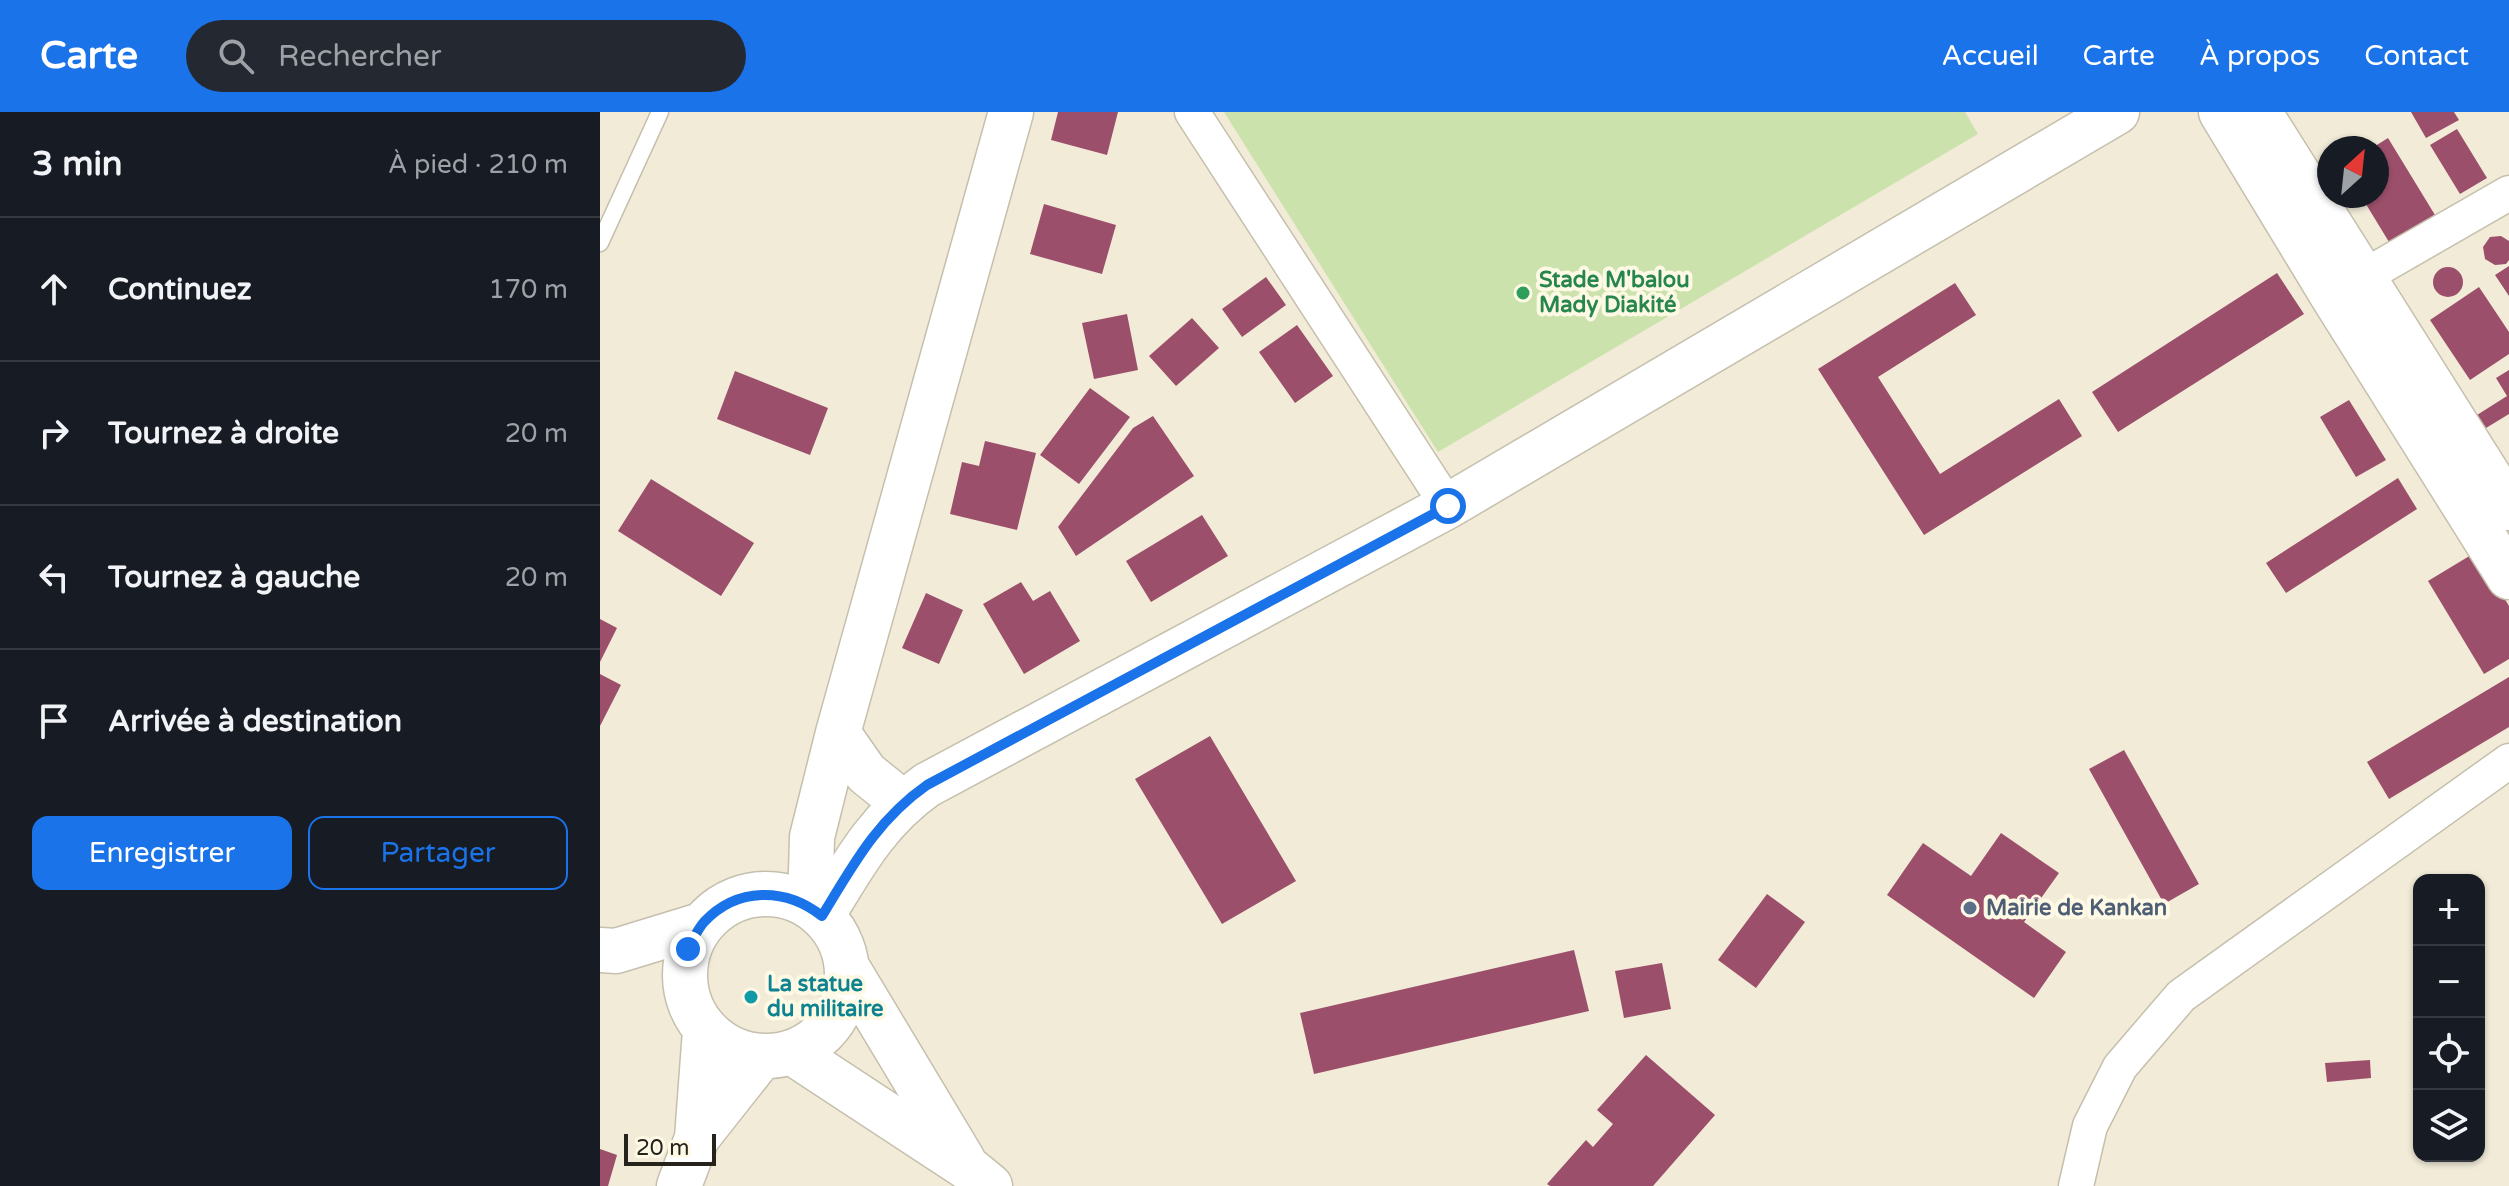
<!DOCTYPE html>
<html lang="fr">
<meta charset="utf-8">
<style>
:root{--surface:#171b24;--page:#242831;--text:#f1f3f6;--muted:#9ea1a6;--line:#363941;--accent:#1a73e8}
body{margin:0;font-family:"Varela Round",sans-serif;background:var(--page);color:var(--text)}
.controls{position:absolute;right:24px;bottom:24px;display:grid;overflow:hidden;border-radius:16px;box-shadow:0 2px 6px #0004}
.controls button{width:72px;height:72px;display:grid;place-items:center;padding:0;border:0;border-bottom:2px solid var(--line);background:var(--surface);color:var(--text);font:40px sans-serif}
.compass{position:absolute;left:1717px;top:24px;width:72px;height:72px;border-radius:50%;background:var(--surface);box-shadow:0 2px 6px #0004;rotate:27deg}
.scale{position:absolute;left:24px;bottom:20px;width:92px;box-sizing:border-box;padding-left:8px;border:4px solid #25231c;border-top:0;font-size:22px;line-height:28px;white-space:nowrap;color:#25231c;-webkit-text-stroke:6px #fef9e5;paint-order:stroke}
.stop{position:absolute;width:24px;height:24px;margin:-18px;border:6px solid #1a73e8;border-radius:50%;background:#fff}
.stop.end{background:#1a73e8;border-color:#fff;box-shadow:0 2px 8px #0008}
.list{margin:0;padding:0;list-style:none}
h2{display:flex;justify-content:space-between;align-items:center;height:104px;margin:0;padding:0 32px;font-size:34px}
h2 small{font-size:26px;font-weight:400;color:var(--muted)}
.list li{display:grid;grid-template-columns:52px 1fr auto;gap:24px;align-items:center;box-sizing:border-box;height:144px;padding:0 32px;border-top:2px solid var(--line)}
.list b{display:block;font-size:30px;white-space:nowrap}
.list em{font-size:26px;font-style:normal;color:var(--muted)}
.actions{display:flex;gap:16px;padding:24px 32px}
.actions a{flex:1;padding:18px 0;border:2px solid var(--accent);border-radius:16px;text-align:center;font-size:28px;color:var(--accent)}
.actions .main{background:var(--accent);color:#fff}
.icon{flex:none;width:44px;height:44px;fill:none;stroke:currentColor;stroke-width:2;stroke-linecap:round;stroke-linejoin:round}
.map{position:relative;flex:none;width:1909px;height:1074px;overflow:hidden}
header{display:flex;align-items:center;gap:48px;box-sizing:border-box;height:112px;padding:0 40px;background:var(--accent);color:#fff}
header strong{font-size:38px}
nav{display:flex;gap:44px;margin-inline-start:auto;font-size:28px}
.search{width:560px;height:72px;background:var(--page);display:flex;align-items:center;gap:20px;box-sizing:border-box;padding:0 28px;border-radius:44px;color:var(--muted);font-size:30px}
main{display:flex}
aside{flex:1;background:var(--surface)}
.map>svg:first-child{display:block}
.green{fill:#cbe2ac}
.building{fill:#9c4f6a}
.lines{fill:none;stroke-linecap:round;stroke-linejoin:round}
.lane-casing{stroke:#c5c0ad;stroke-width:19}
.street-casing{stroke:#c5c0ad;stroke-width:37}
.secondary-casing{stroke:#c5c0ad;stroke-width:47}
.lane{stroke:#fff;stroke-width:16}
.street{stroke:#fff;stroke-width:34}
.secondary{stroke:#fff;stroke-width:44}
.route{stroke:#1a73e8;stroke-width:10}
.leisure-dot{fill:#2e9e5b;stroke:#fef9e5;stroke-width:3}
.service-dot{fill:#5c6f8a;stroke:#fef9e5;stroke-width:3}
.culture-dot{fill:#0f9aa8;stroke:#fef9e5;stroke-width:3}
.labels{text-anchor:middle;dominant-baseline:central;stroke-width:8;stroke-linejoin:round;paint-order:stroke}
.leisure-label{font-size:22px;font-weight:bold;fill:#27864d;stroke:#fef9e5;text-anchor:start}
.service-label{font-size:22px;font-weight:bold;fill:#4e5e75;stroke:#fef9e5;text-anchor:start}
.culture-label{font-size:22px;font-weight:bold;fill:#0d838f;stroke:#fef9e5;text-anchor:start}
</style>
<header>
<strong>Carte</strong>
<div class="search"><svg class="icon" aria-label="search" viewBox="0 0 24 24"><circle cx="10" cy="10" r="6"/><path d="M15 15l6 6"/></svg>Rechercher</div>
<nav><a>Accueil</a><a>Carte</a><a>À propos</a><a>Contact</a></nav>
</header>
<main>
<aside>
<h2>3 min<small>À pied · 210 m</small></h2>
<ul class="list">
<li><svg class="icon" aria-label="ahead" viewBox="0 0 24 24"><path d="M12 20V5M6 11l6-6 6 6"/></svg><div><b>Continuez</b></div><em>170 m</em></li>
<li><svg class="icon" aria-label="right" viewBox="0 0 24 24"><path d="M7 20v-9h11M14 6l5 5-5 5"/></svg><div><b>Tournez à droite</b></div><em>20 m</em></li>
<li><svg class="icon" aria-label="left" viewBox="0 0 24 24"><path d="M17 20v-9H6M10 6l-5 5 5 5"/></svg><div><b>Tournez à gauche</b></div><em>20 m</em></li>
<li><svg class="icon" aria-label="arrive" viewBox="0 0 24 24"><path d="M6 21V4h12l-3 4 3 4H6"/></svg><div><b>Arrivée à destination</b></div></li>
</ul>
<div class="actions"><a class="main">Enregistrer</a><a>Partager</a></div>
</aside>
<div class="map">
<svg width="1909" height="1074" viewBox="0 0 1909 1074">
<rect width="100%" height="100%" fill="#f1ebd8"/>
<!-- green -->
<path class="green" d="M624 0H1365L1378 22 838 340Z"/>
<!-- building -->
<path class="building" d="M458 0H518L507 43 451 28Z
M1811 0H1854L1859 8 1826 26Z
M1857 17 1887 66 1860 82 1830 33Z
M1788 26 1835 103 1789 130 1761 84H1777V36H1772Z
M444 92 516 113 502 162 430 142Z
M1901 124 1909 129V148L1906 152 1895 153 1885 147 1883 135 1890 125Z
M1909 154V184L1895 163Z
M1833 170a15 15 0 1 1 30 0a15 15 0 1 1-30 0Z
M1677 161 1704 202 1518 320 1492 280Z
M666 165 686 193 642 225 622 197Z
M1355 171 1376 203 1278 265 1340 362 1459 287 1482 324 1324 423 1218 257Z
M1879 175 1909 220V242L1870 268 1830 208Z
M527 202 538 258 494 267 482 211Z
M592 206 619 236 576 274 549 244Z
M697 213 733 264 695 291 659 240Z
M1909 258V302L1886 316 1877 303 1907 284 1896 266Z
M135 259 228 296 210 343 117 307Z
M490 276 530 305 479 372 440 343Z
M1749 288 1786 348 1756 365 1720 305Z
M553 304 594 364 476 444 458 415 533 316Z
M385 329 436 341 417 418 350 402 362 350 379 354Z
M1798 366 1817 397 1686 481 1666 451Z
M51 367 154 431 121 484 18 419Z
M602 403 628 444 551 490 526 449Z
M1876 440 1909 494V547L1884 562 1828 469Z
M421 470 433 489 450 479 480 529 424 562 383 492Z
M326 481 363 498 339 552 302 536Z
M0 507 17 516 0 550Z
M0 562 21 573 0 614Z
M1909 565V615L1789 687 1767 650Z
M610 624 696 769 622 812 535 667Z
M1524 638 1599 772 1564 792 1489 657Z
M1401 721 1459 761 1424 810 1466 840 1434 886 1287 783 1323 731 1371 764Z
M1167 782 1205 810 1156 876 1118 848Z
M974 838 989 899 714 962 700 901Z
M1062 851 1071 897 1024 906 1015 859Z
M1046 943 1115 1003 1053 1074H950L947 1072 986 1028 993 1035 1013 1012 997 998Z
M1770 948 1771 966 1727 970 1725 951Z
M0 1037 17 1043 8 1074H0Z"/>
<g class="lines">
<defs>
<path id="lane" d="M0 131 60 0"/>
<path id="street" d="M592 0 848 394
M1742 177 1909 81
M1476 1074 1490 1014 1520 955 1581 884 1909 649"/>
<path id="secondary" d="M1621 0 1732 183 1909 465
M1659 0 1909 396
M238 621 266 661 302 690
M85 863a81 81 0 1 1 162 0a81 81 0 1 1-162 0Z
M210 795 212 725 238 621 411 0
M222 804C253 753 277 708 327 673L848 394 1517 0
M0 838 16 839 101 813
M247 855 363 1048
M193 941 368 1056 390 1074
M97 1026 161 945
M79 1074 97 1026 105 919"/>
</defs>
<!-- lane casing -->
<use href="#lane" class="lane-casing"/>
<!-- street casing -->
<use href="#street" class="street-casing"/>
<!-- secondary casing -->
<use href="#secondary" class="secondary-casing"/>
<!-- lane -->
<use href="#lane" class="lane"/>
<!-- street -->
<use href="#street" class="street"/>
<!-- secondary -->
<use href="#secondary" class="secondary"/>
</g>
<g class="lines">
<!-- route -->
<path class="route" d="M88 837C93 828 97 818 104 810 137 775 185 775 222 804 253 753 277 708 327 673L848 394"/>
</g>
<!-- markers -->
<circle class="leisure-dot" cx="923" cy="181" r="8"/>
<circle class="service-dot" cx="1370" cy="796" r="8"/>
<circle class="culture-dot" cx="151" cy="885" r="8"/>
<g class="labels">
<!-- leisure labels -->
<g class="leisure-label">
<text x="939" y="168">Stade M'balou<tspan x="939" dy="25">Mady Diakité</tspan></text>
</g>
<!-- service labels -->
<g class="service-label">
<text x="1386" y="796">Mairie de Kankan</text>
</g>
<!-- culture labels -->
<g class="culture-label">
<text x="167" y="872">La statue<tspan x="167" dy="25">du militaire</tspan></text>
</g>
</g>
</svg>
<div class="controls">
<button>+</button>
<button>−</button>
<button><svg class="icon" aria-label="locate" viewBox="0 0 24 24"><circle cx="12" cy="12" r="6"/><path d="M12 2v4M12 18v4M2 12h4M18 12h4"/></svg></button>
<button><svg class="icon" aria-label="layers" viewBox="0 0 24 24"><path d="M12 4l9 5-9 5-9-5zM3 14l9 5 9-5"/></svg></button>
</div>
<svg class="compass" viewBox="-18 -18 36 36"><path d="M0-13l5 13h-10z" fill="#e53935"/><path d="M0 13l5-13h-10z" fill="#9ea1a6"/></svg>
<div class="scale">20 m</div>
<div class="stop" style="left:848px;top:394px"></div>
<div class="stop end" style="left:88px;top:837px"></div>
</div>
</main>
